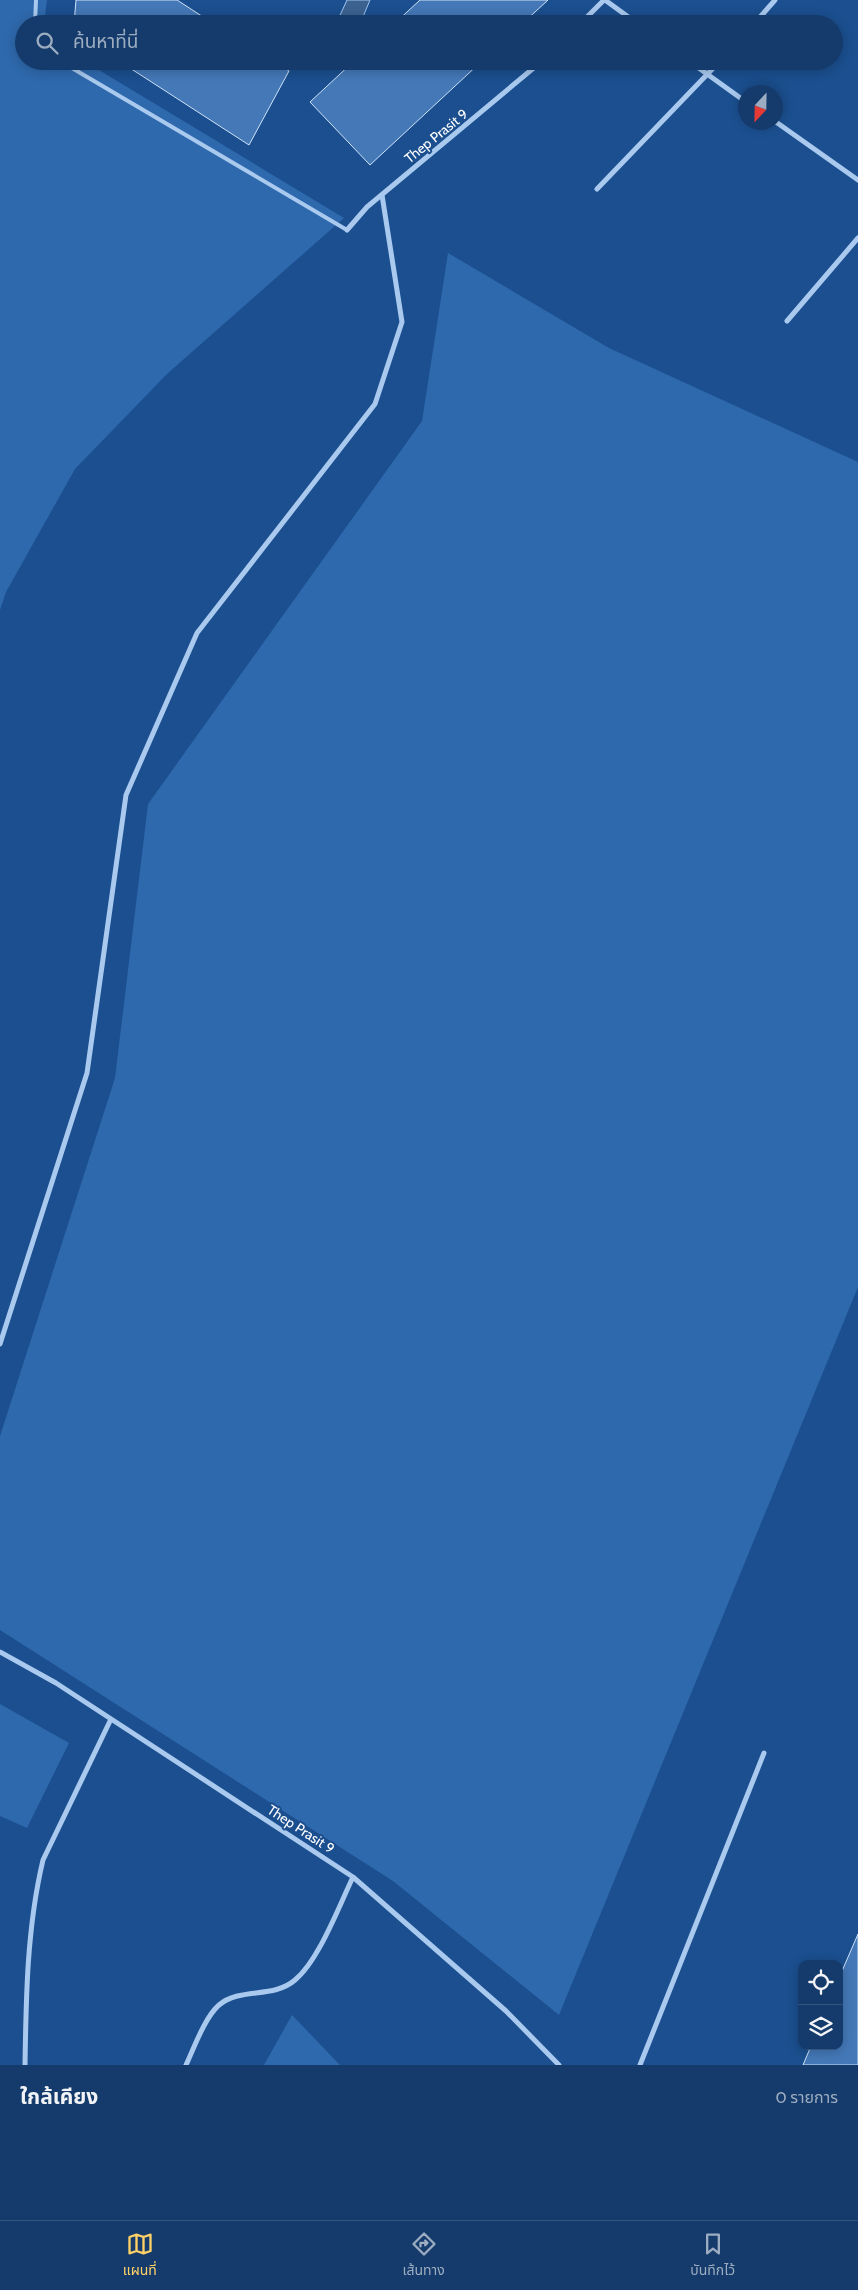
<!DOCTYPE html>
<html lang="th">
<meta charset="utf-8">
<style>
:root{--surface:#143b6b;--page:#214673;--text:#f1f3f6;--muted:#9dadc1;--line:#33557e;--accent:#ffd166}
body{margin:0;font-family:Cabin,"Noto Sans Thai",sans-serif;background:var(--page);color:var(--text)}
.controls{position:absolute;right:15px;bottom:15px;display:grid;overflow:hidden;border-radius:10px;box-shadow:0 2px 12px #0003}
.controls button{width:45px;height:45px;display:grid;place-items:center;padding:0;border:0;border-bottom:1px solid var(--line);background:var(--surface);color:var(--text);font:25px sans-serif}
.compass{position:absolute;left:738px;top:85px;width:45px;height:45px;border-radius:50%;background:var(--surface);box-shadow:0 2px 12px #0003;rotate:202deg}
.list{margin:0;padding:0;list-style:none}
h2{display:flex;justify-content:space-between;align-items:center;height:65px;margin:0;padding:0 20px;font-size:21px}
h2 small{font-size:16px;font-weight:400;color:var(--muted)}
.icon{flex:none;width:28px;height:28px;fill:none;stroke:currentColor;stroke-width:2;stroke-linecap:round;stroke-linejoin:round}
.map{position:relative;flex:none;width:858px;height:2065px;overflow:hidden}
.search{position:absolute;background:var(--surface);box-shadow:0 2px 12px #0003;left:15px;right:15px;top:15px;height:55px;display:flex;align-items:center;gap:12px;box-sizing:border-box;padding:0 18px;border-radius:28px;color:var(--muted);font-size:19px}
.sheet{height:155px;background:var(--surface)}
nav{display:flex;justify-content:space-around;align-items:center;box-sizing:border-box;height:70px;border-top:1px solid var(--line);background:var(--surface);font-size:14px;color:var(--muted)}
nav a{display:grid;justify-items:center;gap:2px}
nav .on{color:var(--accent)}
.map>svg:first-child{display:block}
.green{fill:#2e69ad}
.water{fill:#3c6290;stroke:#9cc4f0}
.building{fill:#4478b7;stroke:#cfe3fa}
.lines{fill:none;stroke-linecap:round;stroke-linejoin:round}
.service{stroke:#a9c9ee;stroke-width:4}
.minor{stroke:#a9c9ee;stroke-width:5}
.labels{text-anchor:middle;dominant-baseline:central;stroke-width:4;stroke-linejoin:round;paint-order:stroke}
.street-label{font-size:14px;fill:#fff;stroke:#1b4f8f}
</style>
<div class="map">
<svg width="858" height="2065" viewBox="0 0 858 2065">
<rect width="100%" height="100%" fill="#1b4f8f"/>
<!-- green -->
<path class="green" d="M0 0H47L44 24H24V61H84L344 218 167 374 75 469 6 592 0 610Z
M448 253 609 348 858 462V1287L559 2015 393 1881 0 1630V1436L115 1078 148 804 422 421Z
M0 1704 69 1743 27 1828 0 1816Z
M292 2015 340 2065H264Z"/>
<!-- water -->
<path class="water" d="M347 0H370L360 24H336Z"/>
<!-- building -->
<path class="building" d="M76 0H177L214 24H74Z
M420 0H548L522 24H394Z
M119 61H274L289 71 249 145Z
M354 61H482L370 165 310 102Z
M858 1934V2065H803L811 2046H839V1978Z"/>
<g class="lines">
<!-- service -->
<path class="service" d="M35 24 36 0
M60 61 347 230"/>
<!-- minor -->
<path class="minor" d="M605 0 638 24
M580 24 604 0
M754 24 775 0
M689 61 746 102
M776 122 858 180
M597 189 720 61
M347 230 367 207 542 61
M787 321 858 238
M0 1344 87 1073 126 795 197 633 375 404 402 322 382 195
M0 1652 56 1683 353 1877 506 2011 559 2065
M25 2065C26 1997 27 1927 43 1860L111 1719
M186 2065C194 2048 205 2017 219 2005 240 1987 273 1999 295 1980 319 1960 339 1906 353 1877
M640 2065 764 1753"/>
</g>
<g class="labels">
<!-- street labels -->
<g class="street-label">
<text transform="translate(436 136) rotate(-39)">Thep Prasit 9</text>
<text transform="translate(301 1829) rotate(33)">Thep Prasit 9</text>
</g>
</g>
</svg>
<div class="controls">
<button><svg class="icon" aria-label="locate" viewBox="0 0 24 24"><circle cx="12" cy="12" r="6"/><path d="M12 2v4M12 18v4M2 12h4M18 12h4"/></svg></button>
<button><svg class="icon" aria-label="layers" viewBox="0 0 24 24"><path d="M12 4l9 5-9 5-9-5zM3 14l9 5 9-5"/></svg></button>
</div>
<svg class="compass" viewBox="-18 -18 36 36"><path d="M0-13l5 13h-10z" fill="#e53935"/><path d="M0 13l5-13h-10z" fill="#9dadc1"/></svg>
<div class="search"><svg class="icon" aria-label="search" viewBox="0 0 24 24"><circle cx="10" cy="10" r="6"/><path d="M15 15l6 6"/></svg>ค้นหาที่นี่</div>
</div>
<section class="sheet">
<h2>ใกล้เคียง<small>0 รายการ</small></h2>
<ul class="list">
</ul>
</section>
<nav>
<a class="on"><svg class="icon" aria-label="map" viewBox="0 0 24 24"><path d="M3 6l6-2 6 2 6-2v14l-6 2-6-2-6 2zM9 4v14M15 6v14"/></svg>แผนที่</a>
<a><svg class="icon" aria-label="directions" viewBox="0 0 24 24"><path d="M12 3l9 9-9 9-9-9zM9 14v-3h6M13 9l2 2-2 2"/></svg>เส้นทาง</a>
<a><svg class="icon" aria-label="saved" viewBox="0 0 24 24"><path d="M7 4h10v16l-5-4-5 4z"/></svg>บันทึกไว้</a>
</nav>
